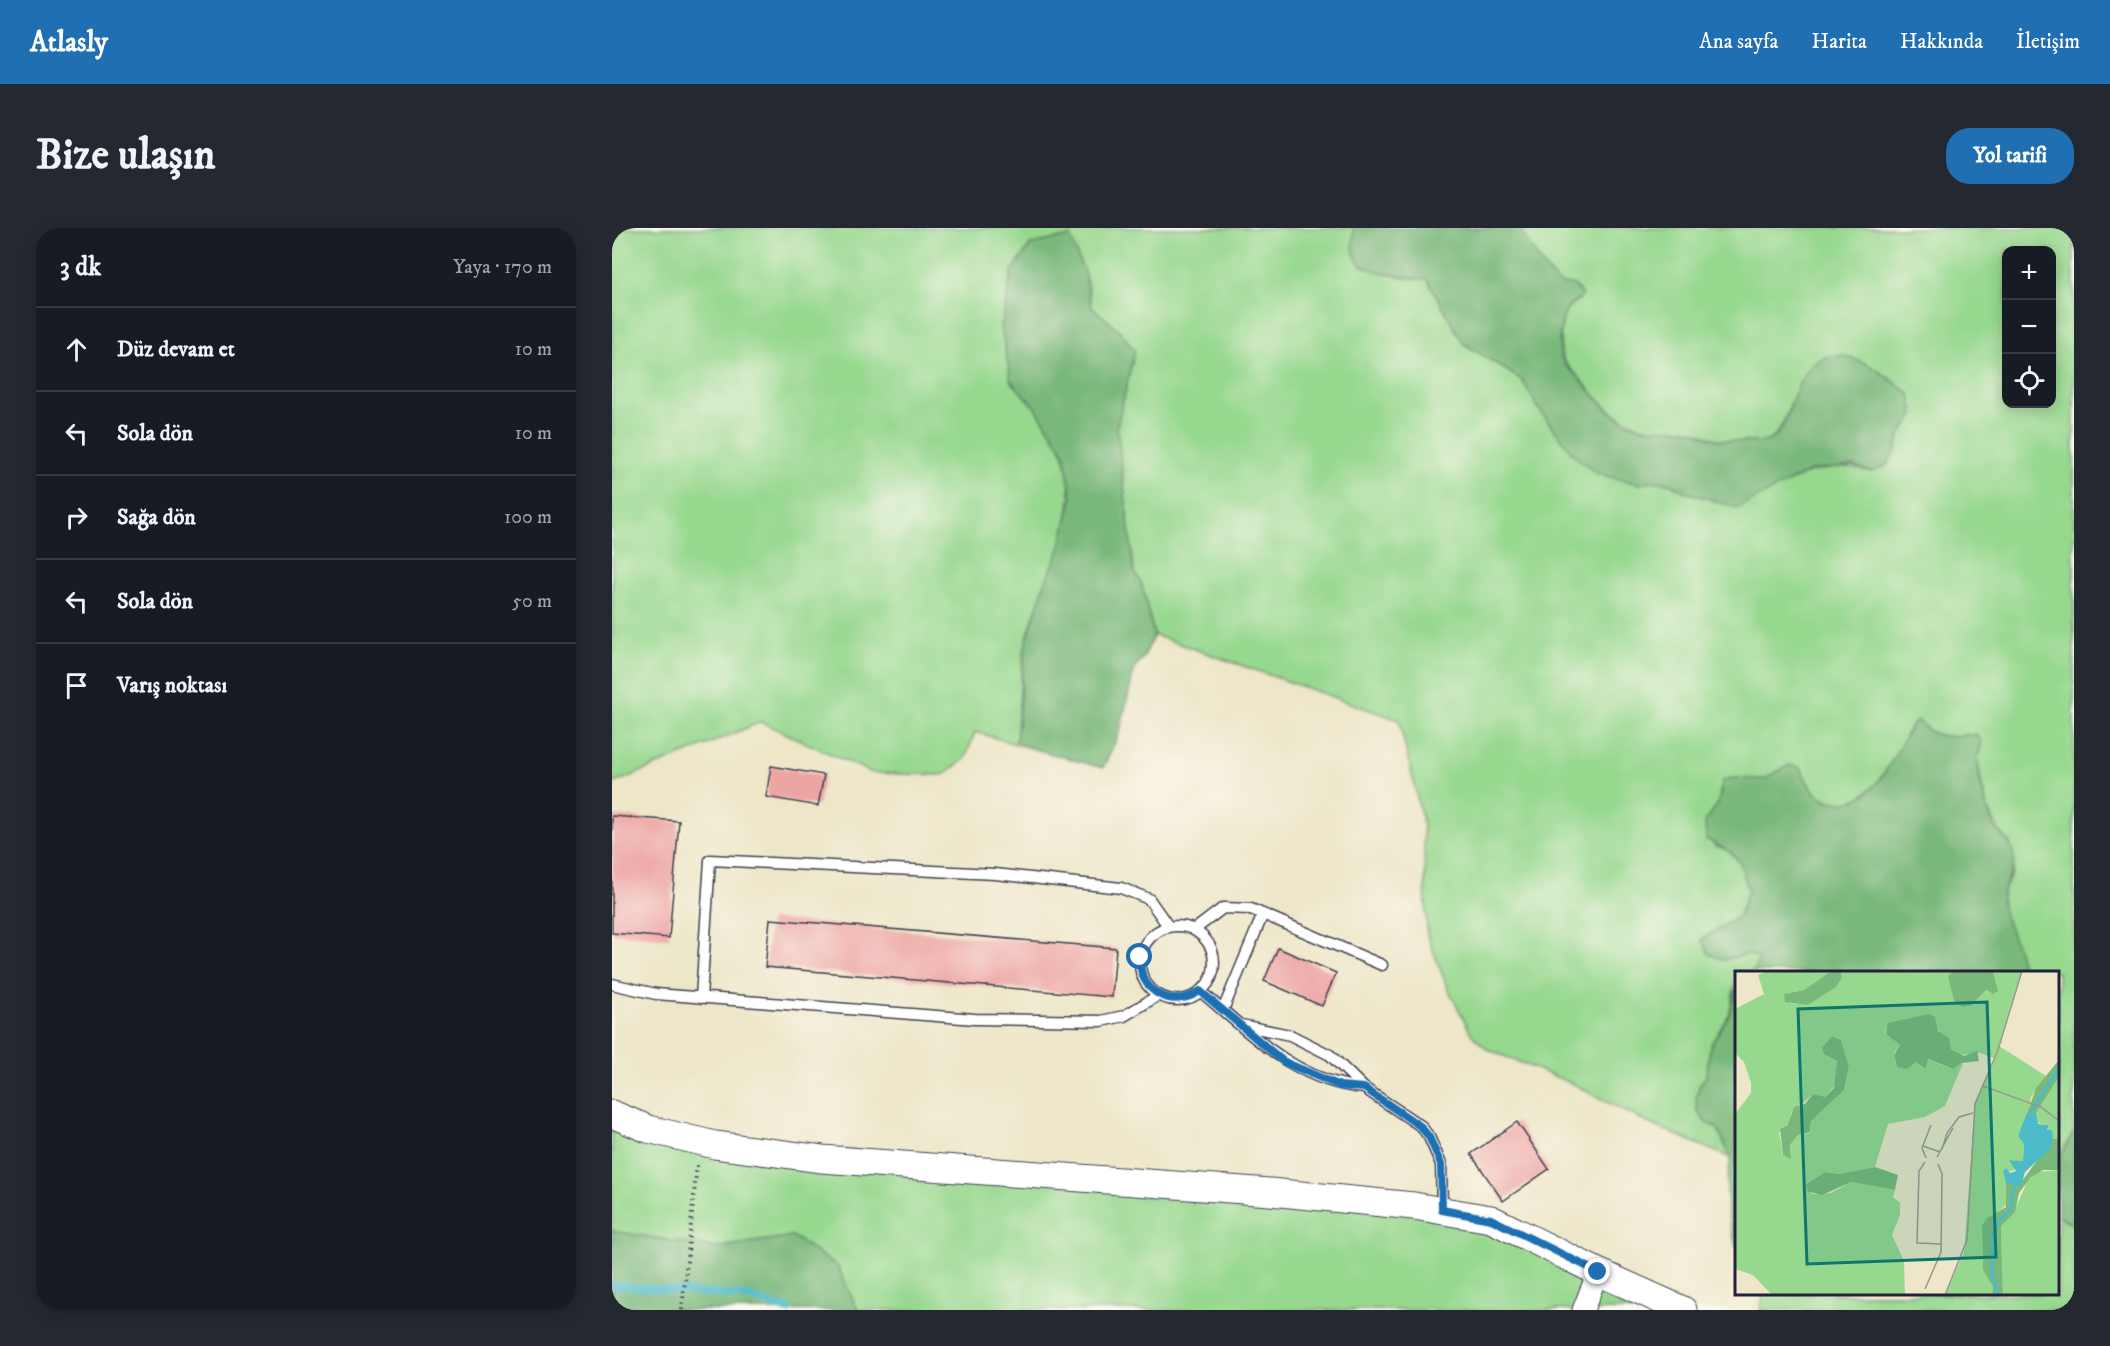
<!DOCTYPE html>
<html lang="tr">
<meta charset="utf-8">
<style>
:root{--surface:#171b24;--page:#242831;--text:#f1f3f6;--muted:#9ea1a6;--line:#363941;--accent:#1f6fb2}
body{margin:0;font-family:"IM FELL DW Pica",serif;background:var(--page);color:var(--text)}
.controls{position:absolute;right:18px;top:18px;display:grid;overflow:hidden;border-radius:12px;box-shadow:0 3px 15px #0003}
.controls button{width:54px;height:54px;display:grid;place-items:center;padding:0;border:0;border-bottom:2px solid var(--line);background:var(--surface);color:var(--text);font:30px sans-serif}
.stop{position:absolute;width:18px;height:18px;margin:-14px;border:4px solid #1f6fb2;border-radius:50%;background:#fff}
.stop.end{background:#1f6fb2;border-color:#fff;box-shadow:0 2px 6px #0008}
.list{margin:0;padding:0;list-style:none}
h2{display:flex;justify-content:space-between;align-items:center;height:78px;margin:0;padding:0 24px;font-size:26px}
h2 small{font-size:20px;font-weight:400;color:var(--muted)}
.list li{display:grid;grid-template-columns:39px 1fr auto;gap:18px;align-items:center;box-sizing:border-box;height:84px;padding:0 24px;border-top:2px solid var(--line)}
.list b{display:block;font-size:22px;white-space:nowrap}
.list em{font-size:20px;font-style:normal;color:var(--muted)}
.icon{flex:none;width:33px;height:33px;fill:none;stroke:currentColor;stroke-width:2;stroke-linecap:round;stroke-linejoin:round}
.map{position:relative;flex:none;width:1462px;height:1082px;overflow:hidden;border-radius:24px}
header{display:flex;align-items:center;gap:36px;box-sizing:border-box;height:84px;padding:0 30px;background:var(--accent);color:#fff}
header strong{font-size:28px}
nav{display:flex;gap:33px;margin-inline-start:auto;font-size:21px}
.intro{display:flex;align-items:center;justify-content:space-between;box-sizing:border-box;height:144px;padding:0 36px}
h1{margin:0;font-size:42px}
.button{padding:15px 27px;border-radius:24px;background:var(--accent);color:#fff;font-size:21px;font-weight:700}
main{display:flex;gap:36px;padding:0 36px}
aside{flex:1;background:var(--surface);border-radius:24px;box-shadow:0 3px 15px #0003}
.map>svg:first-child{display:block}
.green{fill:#97d88f;stroke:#5c7d65;stroke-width:1.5;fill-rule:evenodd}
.forest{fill:#79b87a;stroke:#4e6d5a;stroke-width:1.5}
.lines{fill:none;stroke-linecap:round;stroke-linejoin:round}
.stream{stroke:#4cbac7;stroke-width:8}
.building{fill:#eda5a4}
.service-casing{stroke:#403f50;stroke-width:13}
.minor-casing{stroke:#403f50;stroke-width:23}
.tertiary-casing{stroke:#403f50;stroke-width:29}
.path{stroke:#403f50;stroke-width:4;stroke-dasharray:1.5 4.5;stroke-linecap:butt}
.service{stroke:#fff;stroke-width:10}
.minor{stroke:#fff;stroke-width:21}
.tertiary{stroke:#fff;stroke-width:27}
.route{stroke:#1f6fb2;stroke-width:8}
.inset-river{fill:none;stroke:#4cbac7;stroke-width:3}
.inset-road{fill:none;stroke:#9c9890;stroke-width:1.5}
.view{fill:#0f766e;fill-opacity:0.15;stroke:#0f766e;stroke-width:3}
.inset-edge{fill:none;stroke:#22223b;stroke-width:3}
</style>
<header>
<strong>Atlasly</strong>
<nav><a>Ana sayfa</a><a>Harita</a><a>Hakkında</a><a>İletişim</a></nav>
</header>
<div class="intro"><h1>Bize ulaşın</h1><a class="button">Yol tarifi</a></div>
<main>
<aside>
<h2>3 dk<small>Yaya · 170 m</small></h2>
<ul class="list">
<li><svg class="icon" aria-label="ahead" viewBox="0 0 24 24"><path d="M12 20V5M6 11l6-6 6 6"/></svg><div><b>Düz devam et</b></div><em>10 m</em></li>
<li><svg class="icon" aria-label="left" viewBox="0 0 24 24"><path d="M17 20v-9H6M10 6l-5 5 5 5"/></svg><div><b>Sola dön</b></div><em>10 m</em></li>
<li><svg class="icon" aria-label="right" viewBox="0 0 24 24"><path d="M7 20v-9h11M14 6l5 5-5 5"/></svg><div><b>Sağa dön</b></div><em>100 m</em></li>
<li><svg class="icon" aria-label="left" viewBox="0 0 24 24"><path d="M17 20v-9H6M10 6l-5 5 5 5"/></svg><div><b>Sola dön</b></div><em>50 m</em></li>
<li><svg class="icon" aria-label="arrive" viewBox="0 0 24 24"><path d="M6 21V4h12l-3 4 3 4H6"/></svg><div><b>Varış noktası</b></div></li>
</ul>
</aside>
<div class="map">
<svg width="1462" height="1082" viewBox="0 0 1462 1082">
<rect width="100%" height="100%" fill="#fbf7ec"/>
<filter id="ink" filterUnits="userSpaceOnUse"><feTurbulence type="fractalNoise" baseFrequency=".0167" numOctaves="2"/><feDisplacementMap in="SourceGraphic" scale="12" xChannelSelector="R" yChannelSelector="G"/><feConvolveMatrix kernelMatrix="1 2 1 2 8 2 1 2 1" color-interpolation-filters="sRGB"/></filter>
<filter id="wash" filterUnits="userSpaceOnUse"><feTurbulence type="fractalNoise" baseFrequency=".008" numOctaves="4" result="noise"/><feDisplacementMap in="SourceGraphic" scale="24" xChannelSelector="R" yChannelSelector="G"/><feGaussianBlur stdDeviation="1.35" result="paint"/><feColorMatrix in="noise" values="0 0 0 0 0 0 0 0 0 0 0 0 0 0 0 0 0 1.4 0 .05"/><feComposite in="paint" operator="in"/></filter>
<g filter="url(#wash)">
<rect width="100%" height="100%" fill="#ede6c8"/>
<!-- green -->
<path class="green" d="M0 0H742L741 20C767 42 778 53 815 50L851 115 910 152 960 225 975 238 986 246 1027 256 1038 253 1057 255 1074 264 1126 280C1166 256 1212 229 1259 244L1284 223 1288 207 1302 187 1298 166C1258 135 1210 99 1183 165 1177 178 1175 190 1167 202 1164 207 1160 213 1154 214 1144 216 1120 213 1109 212 1097 210 1086 202 1074 201 1066 201 1059 203 1051 202 1014 200 992 180 969 152 953 133 946 132 949 106 950 91 952 78 967 72L962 57C957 56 951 57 947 55 940 52 910 9 909 0H1462V904L1446 932V744H1409L1410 737 1395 699 1388 671 1401 643 1398 614C1373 592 1371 561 1365 529L1369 520 1356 506C1336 512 1320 508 1306 493 1283 517 1266 581 1223 574 1204 571 1195 556 1189 540L1167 543 1153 551H1139L1108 563 1102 617 1119 624 1129 636 1136 662 1127 688 1090 711 1111 732 1135 726 1148 729 1143 742 1124 744 1118 785 1098 818 1094 848 1087 858 1085 882 1106 901 1119 930 1036 895 959 855 875 821 860 807 836 761 815 707 811 595 787 492 542 407 530 357 522 343 505 199 512 162 508 103 480 79 473 47 399 153C450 207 473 245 448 321 437 354 419 385 413 420 407 451 407 484 404 516L363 504 353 531 331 547 260 545 149 494 0 556ZM1394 22H1440V176H1394Z
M0 886 36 901 879 991 1071 1082H246L225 1038 180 1008 104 1020 0 1003Z
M1446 988 1462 997V1082H1148L1152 1066H1446Z"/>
<!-- forest -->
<path class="forest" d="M742 0H909C910 9 940 52 947 55 951 57 957 56 962 57L971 67C967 72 961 73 957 78 947 92 944 120 952 135 955 140 961 143 965 147 983 168 1000 192 1027 199 1044 203 1061 198 1077 202 1086 204 1094 209 1103 211 1112 213 1151 216 1157 212 1174 204 1177 180 1183 165 1209 98 1258 135 1298 166L1302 187 1288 207 1284 223 1274 238 1259 244 1241 238 1198 243 1126 280 1074 264 1057 255 1038 253 1028 256 986 246 975 238 960 225 926 180 910 152 851 115 815 51C802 51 791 48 778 46 746 41 737 34 742 0Z
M458 8 473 47 480 79 508 103 523 123 505 199 522 343 530 357 542 407 532 429 523 439 508 503 491 540 404 516 413 419 432 357 448 321 460 270 452 224 424 180 399 153 389 99 400 43 419 16Z
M1306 492C1325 515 1338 508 1364 506L1370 514C1369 520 1365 526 1366 532 1367 553 1373 581 1383 599 1390 611 1401 614 1402 630 1403 647 1386 662 1390 678 1395 698 1411 726 1409 744H1140L1143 742 1147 729 1135 726 1111 732 1097 726 1090 712 1127 688 1136 662 1129 636 1119 624 1094 611 1093 593 1106 576 1111 552 1121 550 1153 551 1177 537 1189 540C1195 557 1204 571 1223 574 1263 580 1284 523 1300 496Z
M1124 758V1019L1116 987 1115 953 1119 930 1106 901 1092 893 1085 882 1084 872 1087 858 1094 848 1098 818 1118 785Z
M1462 904V997L1446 988V932Z
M0 1003 104 1020 180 1008 225 1038 246 1082H0Z"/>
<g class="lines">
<!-- stream -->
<path class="stream" d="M0 1057 136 1069 177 1082"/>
</g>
<g id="blocks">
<!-- building -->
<path class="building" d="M159 538 212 547 206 578 154 569Z
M0 588 67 593 57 710 0 705Z
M158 691 504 720 500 769 153 739Z
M666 720 724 745 710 778 652 753Z
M905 894 937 941 891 973 859 926Z"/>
</g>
</g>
<g filter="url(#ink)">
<use href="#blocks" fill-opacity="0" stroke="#403f50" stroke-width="1.5"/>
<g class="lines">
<defs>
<path id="service" d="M528 735a37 37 0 1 1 74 0a37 37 0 1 1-74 0Z
M582 702 611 680 639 681 770 737
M0 756 44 766 363 791 489 793 512 788 547 767
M588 763C639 805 683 854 752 860
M89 770 98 632 383 646 509 660 537 671 556 698
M611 782 651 686
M629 797 678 807 718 827 752 860 809 898 817 909 829 936 830 981"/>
<path id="minor" d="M971 1082 986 1044"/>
<path id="tertiary" d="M0 886 36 901 103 917 210 931 658 964 802 978 879 991 986 1044 1071 1082"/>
</defs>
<!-- service casing -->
<use href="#service" class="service-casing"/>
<!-- minor casing -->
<use href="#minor" class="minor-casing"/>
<!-- tertiary casing -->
<use href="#tertiary" class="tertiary-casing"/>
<!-- path -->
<path class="path" d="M70 1082 85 937"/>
<!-- service -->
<use href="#service" class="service"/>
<!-- minor -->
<use href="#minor" class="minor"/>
<!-- tertiary -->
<use href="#tertiary" class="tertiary"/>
</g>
</g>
<g class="lines" filter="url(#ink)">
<!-- route -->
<path class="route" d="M528 729C526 764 560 782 588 763L672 834 728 858 752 860 808 898 817 909 829 936 830 982 879 991 986 1044"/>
</g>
<!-- overview -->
<g transform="translate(1123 743)">
<rect width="324" height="324" fill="#ede6c8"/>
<path d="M33 0H97L69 19 53 22 55 32 70 33 101 16 107 7 106 0H218L214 8 219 30 227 36 236 35 251 19 256 22 261 14 258 0H287L264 75 311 105 296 126 292 150 283 165 289 173 288 190 274 189 282 198 270 202 273 232 247 255 248 299 258 316 257 324H210L229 281 240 133 259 87 245 82 225 84 214 76 201 55 186 45 152 52 150 62 165 74 159 82 161 94 181 91 189 98 192 88 217 98 228 92 210 135 190 146 153 153 140 196 104 203 90 201 71 213 77 223 96 222 116 211 160 219 158 226 165 232V244L157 264 169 290 170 324H37L18 304 0 298V143L16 122V112L9 91 0 82V38L29 23 23 4ZM97 65 106 69 114 95 109 119 76 150 75 162 63 164 55 174 56 184H48L44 161 52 155 57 140 76 125 90 126 101 113 102 90 93 85ZM324 106V168H318L312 160 314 154 302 152 301 142ZM324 199V324H268L266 255 281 236 293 209 301 201Z" fill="#97d88f" fill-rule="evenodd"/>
<path d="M106 0 107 7 101 16 73 34 50 31 49 23 69 19 95 1ZM218 0H258L263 20 258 23 251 19 236 35 227 36 219 30 213 6ZM194 43 200 46 203 60 214 67 216 78 229 85 242 80 244 90 227 92 218 98 193 88 190 98 181 91 172 98 162 96 159 84 165 74 151 63 152 52ZM97 65 106 69 114 95 109 119 76 150 75 161 63 164 55 174 56 188 48 184 45 158 52 155 59 136 70 133 78 123 90 126 99 117 102 90 89 83 87 77ZM324 89V106L301 142 292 143 301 117ZM318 168H324V199H308L296 206 284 222 280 241 266 255 268 324H257L258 316 248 299 247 255 252 247 271 236V212L287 210ZM140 196 163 204 160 219 116 211 87 224 72 220 71 213 90 201 104 203Z" fill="#79b87a"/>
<path d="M292 142H301L303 153 314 154 312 159H317L318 168 315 178 290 201 286 215 271 212 268 200 271 197 275 202 281 200 274 189 288 190 289 173 283 165Z" fill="#4cbac7"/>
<path class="inset-river" d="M296 141 324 97M263 324 257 301 258 263 263 250 275 239 280 212"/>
<path class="inset-road" d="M248 115 306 136 324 150M188 175 205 181M207 178 212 162 224 146 238 142M202 186 218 157M191 187 187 177 196 154M190 191 184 200 182 272 206 273M190 318 206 281 207 203 203 193M210 324 232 269 240 133 263 79 287 0"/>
<path class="view" d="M252 31 261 286 72 293 63 38Z"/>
<rect width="324" height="324" class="inset-edge"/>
</g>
</svg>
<div class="controls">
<button>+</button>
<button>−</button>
<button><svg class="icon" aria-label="locate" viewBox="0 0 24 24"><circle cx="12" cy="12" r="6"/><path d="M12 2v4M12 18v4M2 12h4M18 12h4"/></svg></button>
</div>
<div class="stop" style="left:528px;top:729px"></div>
<div class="stop end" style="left:986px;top:1044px"></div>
</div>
</main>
